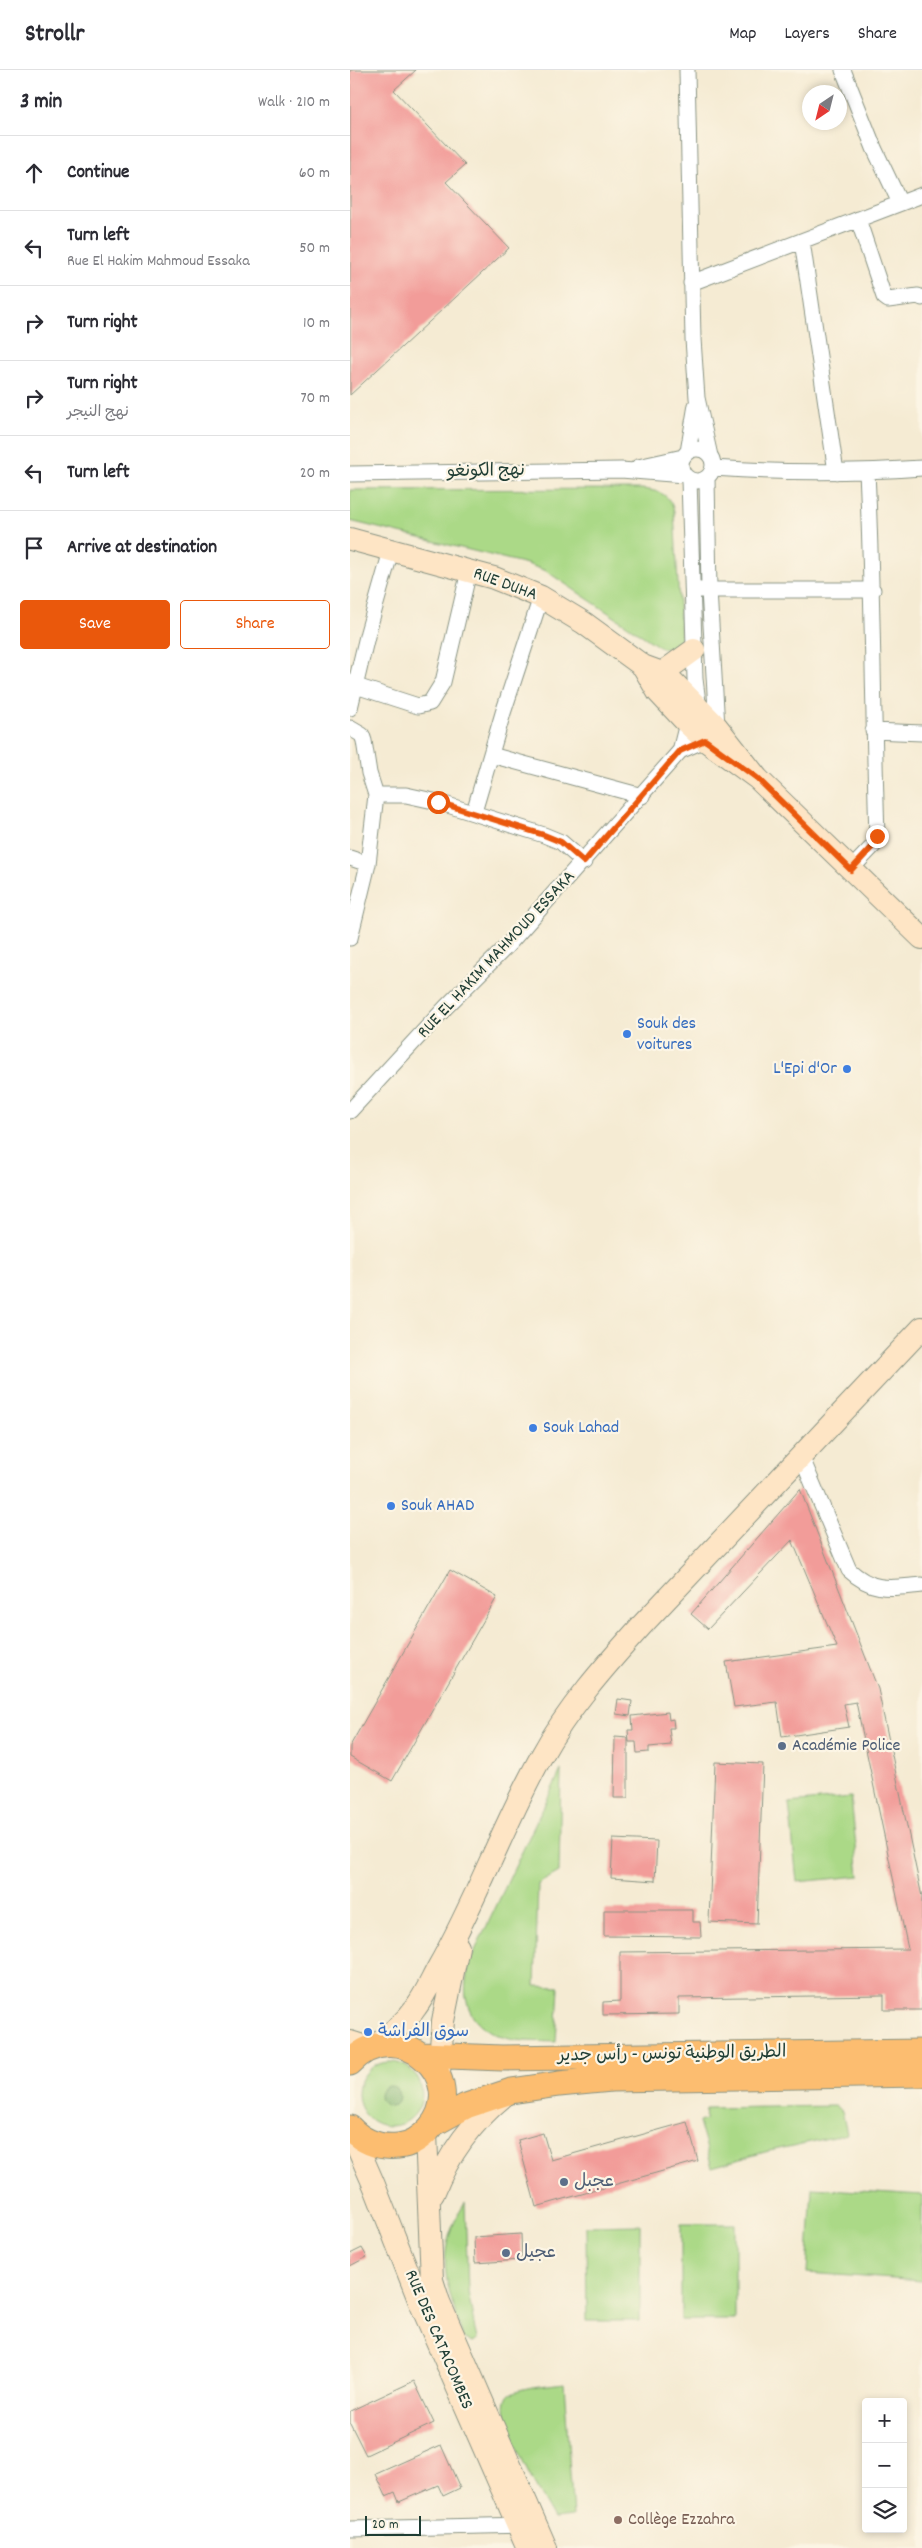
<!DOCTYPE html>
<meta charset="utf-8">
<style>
:root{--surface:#fff;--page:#f7f7f7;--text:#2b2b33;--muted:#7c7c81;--line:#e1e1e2;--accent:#ea580c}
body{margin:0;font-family:Dekko,"Playpen Sans Arabic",sans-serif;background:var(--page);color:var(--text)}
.controls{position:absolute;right:15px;bottom:15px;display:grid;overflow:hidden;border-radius:5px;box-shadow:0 2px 8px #0003}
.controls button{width:45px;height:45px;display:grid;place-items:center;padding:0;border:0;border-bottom:1px solid var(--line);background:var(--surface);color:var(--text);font:25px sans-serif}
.compass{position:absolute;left:452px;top:15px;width:45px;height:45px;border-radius:50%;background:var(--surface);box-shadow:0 2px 8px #0003;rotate:215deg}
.scale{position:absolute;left:15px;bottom:12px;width:56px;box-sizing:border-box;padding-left:5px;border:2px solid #1f3d34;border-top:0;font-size:14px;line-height:18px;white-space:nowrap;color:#1f3d34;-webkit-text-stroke:4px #fcf5e5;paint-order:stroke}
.stop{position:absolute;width:15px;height:15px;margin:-11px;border:4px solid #ea580c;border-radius:50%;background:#fff}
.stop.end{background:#ea580c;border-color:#fff;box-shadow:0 1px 5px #0008}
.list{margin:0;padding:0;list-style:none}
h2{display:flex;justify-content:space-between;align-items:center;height:65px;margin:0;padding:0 20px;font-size:21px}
h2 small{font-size:16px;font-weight:400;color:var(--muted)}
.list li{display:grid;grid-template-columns:32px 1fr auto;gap:15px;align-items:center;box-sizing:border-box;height:75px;padding:0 20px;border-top:1px solid var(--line)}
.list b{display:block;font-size:19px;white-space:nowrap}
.list p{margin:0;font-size:16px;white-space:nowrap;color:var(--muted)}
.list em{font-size:16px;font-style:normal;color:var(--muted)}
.actions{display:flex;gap:10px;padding:15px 20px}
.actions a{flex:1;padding:11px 0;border:1px solid var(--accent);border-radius:5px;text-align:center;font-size:18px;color:var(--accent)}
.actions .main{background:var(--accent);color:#fff}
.icon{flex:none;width:28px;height:28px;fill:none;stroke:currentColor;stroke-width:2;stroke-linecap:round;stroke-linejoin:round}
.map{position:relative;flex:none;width:572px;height:2478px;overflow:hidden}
header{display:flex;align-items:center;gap:30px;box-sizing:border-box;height:70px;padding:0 25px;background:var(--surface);border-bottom:1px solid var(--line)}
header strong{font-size:24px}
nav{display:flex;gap:28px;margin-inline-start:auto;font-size:18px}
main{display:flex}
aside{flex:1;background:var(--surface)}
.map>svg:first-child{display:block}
.green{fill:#abd987;stroke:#658b5e}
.forest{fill:#88b974;stroke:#547b54}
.building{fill:#f29c99}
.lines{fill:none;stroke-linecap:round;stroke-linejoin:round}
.street-casing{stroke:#8a9484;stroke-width:17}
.secondary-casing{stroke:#8a9484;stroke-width:24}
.primary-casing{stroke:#8a9484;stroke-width:27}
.street{stroke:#fff;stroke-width:15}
.secondary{stroke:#fee5c5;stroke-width:22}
.primary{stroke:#fcbd6f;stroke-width:25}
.route{stroke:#ea580c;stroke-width:6}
.shop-dot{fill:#3f7fe0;stroke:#fcf5e5;stroke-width:2}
.service-dot{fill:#5c6f8a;stroke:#fcf5e5;stroke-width:2}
.education-dot{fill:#8d6e63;stroke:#fcf5e5;stroke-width:2}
.labels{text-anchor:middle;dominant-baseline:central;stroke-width:4.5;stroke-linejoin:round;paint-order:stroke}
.street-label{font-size:18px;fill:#1f3d34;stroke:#fcf5e5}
.shop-label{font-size:18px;fill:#366cbe;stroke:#fcf5e5;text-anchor:start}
.service-label{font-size:18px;fill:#4e5e75;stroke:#fcf5e5;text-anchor:start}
.education-label{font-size:18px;fill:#785e54;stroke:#fcf5e5;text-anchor:start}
</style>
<header>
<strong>Strollr</strong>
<nav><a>Map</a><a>Layers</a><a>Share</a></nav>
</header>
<main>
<aside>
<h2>3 min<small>Walk · 210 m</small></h2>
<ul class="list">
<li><svg class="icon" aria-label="ahead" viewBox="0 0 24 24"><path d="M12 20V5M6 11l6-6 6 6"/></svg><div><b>Continue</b></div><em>60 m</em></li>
<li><svg class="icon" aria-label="left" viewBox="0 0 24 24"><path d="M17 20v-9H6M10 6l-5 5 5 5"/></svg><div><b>Turn left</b><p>Rue El Hakim Mahmoud Essaka</p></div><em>50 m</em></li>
<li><svg class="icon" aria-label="right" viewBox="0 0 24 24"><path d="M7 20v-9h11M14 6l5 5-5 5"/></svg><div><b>Turn right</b></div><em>10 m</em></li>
<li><svg class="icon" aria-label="right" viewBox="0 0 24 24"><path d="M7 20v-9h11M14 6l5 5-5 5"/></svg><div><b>Turn right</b><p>نهج النيجر</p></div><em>70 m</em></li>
<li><svg class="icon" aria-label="left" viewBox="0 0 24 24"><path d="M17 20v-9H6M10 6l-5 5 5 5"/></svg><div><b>Turn left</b></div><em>20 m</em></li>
<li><svg class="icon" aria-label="arrive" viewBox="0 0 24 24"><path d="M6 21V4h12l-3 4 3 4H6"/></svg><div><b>Arrive at destination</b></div></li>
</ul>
<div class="actions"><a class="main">Save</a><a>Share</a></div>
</aside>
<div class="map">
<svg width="572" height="2478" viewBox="0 0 572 2478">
<rect width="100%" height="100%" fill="#fcf5e5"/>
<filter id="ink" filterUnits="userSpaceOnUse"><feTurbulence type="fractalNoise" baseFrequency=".02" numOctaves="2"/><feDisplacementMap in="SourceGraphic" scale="10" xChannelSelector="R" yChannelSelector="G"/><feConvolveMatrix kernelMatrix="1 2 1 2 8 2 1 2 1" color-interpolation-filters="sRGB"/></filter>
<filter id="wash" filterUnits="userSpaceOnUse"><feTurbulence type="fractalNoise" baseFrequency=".0096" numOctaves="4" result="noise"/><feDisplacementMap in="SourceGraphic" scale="20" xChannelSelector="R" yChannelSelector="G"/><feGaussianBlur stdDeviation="1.12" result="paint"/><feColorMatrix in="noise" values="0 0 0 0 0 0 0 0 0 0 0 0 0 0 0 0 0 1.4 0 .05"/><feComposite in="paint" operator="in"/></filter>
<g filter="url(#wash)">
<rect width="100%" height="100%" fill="#f5ebd3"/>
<!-- green -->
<path class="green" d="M291 419C309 421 319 423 324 441L331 569 324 580 311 578 196 501 177 494 0 451V420Z
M211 1700 209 1802 188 1814 185 1916 209 1917 206 1972C187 1971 163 1973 145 1964 112 1948 111 1919 121 1889Z
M501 1727 509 1806 447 1812 439 1733Z
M8 2024a32 32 0 1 1 64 0a32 32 0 1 1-64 0Z
M485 2036 492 2041 497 2064 415 2082 362 2097 349 2052 355 2050 356 2038Z
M462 2118 572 2125V2211L457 2203Z
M115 2133 118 2222 127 2270 122 2273 113 2268C97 2214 82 2185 115 2133Z
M331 2154H385V2250H331Z
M290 2155V2251H237L236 2156Z
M214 2313 223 2447 204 2449C192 2427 143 2348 158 2326 165 2317 202 2315 214 2313Z"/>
<!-- forest -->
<path class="forest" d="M30 2026a10 10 0 1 1 20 0a10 10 0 1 1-20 0Z"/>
<g id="blocks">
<!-- building -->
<path class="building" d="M0 0H66L44 20 115 95 96 112 159 178 0 325Z
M450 1419 528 1619 572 1827V1940H534V1925L329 1928V1944L253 1945V1932L270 1931V1882L558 1879 506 1632 494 1634 499 1657 432 1667 427 1632 384 1637 376 1592 487 1577 442 1470 358 1559 341 1544Z
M100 1500 147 1527 42 1711 0 1687V1676Z
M268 1629 282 1631 280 1646 266 1644Z
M318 1642 319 1650 323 1649 324 1658H319L321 1675 299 1677V1682L287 1683 286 1672H279L278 1660H283L282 1646Z
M265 1667 278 1668V1728H264Z
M365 1692 413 1694 407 1854 359 1852Z
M263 1769 307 1771 305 1811 261 1808Z
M254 1840H343V1852H350L351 1867 254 1866Z
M337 2052 348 2091 186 2137 168 2070 193 2063 201 2090Z
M171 2164 172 2190 125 2193 124 2167Z
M12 2178 17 2187 0 2196V2184Z
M64 2311 84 2353 16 2385 0 2353V2341Z
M91 2375 110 2418 93 2426 88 2415 49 2432 45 2422 36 2426 26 2404Z"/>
</g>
</g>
<g filter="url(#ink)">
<use href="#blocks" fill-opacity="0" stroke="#8a9484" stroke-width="1"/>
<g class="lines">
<defs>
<path id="street" d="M337 0 343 269 347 328 360 386
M493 0 524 78 550 133
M508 149 534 227 538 230 568 226 572 228
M452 171 486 402
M341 213 572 125
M331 395a16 16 0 1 1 32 0a16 16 0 1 1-32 0Z
M338 382 346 335
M288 397 333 387
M363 398C433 403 502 403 572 398
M0 404 271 400 334 405
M350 520H523
M6 616 68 636 80 633 93 612 119 501
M0 638 18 562 41 481
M0 658 12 665 14 671 19 703 26 725 18 794 0 868
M523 661 572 663
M330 681 337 653 349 640 345 609 339 409
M141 685 292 726
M26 725H56L88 732 194 765 211 772 234 792
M124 742 153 643 191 527
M0 788 18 794
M501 799 524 775 527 766C523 645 523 523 517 402
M0 1041 96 937 157 876 330 681 355 670 367 657 359 520 357 408
M451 1386 499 1500C524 1523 541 1518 572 1515
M0 2459 175 2455"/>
<path id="secondary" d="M0 469 144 508 191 527 234 553 293 596 312 603 321 610 367 657 407 708
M293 596 308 622 337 653 355 670 407 708 572 868
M312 603 344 580
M0 1972 19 1978
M25 1976C40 1964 55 1953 66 1937 75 1925 81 1911 88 1898 127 1830 153 1755 191 1687 217 1639 255 1596 292 1555L572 1258
M89 2003 93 1951 108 1877
M0 2060 24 2115 69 2230 178 2478
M76 2063 82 2210 89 2232 196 2478
M83 2124C99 2083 122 2052 156 2024"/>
<path id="primary" d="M71 1985 152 1988 572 1982
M0 1993C48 1942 122 2008 80 2058 72 2067 61 2075 48 2076 29 2078 13 2072 0 2058
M83 2054 116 2036 161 2021 209 2014 261 2009 572 2004"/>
</defs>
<!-- street casing -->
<use href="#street" class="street-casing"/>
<!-- secondary casing -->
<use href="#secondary" class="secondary-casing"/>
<!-- primary casing -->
<use href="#primary" class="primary-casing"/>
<!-- street -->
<use href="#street" class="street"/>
<!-- secondary -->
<use href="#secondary" class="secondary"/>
<!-- primary -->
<use href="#primary" class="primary"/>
</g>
</g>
<g class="lines" filter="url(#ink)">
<!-- route -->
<path class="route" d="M88 732 194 765 211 772 234 792 330 681 355 670 407 708 501 800 524 775 527 766"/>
</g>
<!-- markers -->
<g class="shop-dot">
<circle cx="277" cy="964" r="5"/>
<circle cx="497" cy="999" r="5"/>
<circle cx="183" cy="1358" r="5"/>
<circle cx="41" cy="1436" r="5"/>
<circle cx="18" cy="1962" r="5"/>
</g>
<g class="service-dot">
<circle cx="432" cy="1676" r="5"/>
<circle cx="214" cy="2112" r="5"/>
<circle cx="156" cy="2183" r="5"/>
</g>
<circle class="education-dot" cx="268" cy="2450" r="5"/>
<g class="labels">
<!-- street labels -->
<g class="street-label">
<text transform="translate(136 402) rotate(-1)">نهج الكونغو</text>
<text transform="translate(155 515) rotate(20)">RUE DUHA</text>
<text transform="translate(147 885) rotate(-47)">RUE EL HAKIM MAHMOUD ESSAKA</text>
<text transform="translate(322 1985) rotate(-1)">الطريق الوطنية تونس - رأس جدير</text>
<text transform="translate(88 2270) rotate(67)">RUE DES CATACOMBES</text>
</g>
<!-- shop labels -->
<g class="shop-label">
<text x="287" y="954">Souk des<tspan x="287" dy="21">voitures</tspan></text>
<text x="487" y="999" text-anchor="end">L'Epi d'Or</text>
<text x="193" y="1358">Souk Lahad</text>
<text x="51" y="1436">Souk AHAD</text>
<text x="28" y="1962">سوق الفراشة</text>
</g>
<!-- service labels -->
<g class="service-label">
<text x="442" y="1676">Académie Police</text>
<text x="224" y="2112">عجبل</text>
<text x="166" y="2183">عجيل</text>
</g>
<!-- education labels -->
<g class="education-label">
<text x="278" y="2450">Collège Ezzahra</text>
</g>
</g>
</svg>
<div class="controls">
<button>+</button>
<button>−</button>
<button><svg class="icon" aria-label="layers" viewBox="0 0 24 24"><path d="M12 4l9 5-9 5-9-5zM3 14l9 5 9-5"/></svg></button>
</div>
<svg class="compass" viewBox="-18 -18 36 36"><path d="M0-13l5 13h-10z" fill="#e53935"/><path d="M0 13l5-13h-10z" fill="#7c7c81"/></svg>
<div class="scale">20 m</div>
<div class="stop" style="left:88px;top:732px"></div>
<div class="stop end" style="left:527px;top:766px"></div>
</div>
</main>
